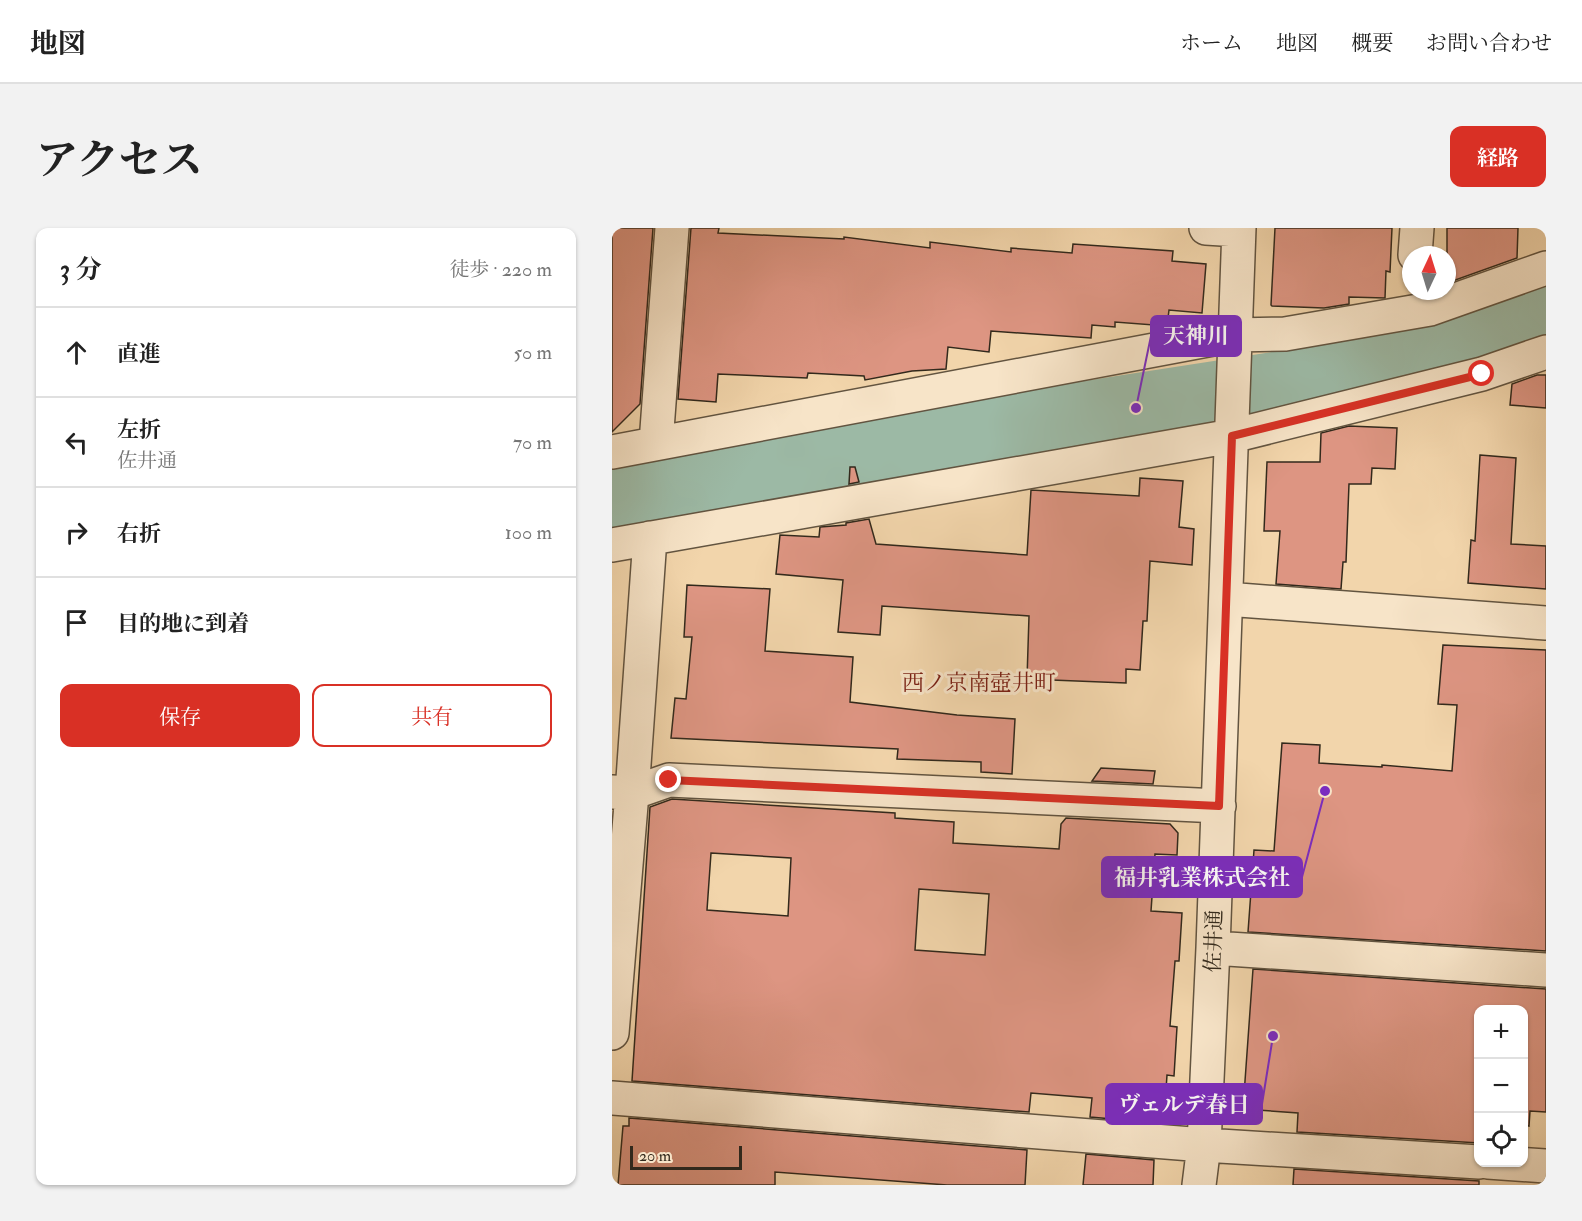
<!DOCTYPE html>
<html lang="ja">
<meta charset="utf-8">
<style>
:root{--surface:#fff;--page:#f2f2f2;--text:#222;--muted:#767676;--line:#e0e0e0;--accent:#d93025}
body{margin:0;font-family:"IM FELL Double Pica","Noto Serif JP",serif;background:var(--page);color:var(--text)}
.controls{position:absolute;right:18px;bottom:18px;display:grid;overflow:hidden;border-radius:12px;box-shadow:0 2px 4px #0004}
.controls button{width:54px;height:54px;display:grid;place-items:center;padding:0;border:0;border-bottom:2px solid var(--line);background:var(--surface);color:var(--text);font:30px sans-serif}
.compass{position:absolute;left:790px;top:18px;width:54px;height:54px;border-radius:50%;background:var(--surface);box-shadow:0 2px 4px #0004;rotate:4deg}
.scale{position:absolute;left:18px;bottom:15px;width:112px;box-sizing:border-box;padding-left:6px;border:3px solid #32291c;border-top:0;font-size:16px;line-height:21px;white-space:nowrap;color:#32291c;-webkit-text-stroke:4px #f7e4c8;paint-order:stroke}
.stop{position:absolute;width:18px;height:18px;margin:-14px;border:4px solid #d93025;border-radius:50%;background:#fff}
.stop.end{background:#d93025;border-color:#fff;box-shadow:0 2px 6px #0008}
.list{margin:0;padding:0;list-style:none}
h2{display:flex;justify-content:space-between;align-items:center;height:78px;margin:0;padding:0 24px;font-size:26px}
h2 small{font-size:20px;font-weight:400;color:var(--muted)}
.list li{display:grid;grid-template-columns:39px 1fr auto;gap:18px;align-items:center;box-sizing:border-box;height:90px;padding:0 24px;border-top:2px solid var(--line)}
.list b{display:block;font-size:22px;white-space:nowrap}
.list p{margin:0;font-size:20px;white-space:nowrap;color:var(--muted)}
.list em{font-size:20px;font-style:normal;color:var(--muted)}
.actions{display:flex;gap:12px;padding:18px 24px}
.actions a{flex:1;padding:14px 0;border:2px solid var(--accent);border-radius:12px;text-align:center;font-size:21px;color:var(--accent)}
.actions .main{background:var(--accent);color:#fff}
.icon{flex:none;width:33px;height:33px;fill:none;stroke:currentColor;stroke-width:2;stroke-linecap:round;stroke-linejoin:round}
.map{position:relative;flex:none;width:934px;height:957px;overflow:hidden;border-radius:12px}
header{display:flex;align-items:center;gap:36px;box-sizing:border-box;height:84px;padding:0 30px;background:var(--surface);border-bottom:2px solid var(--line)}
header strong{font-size:28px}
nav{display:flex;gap:33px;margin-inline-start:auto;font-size:21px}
.intro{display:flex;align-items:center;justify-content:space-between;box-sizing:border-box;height:144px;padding:0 36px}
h1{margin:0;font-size:42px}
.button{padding:15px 27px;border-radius:12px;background:var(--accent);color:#fff;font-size:21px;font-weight:700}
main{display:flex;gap:36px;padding:0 36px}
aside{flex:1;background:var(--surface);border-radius:12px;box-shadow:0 2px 4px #0004}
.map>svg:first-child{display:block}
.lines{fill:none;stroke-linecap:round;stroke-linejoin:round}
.river{stroke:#9cb9a5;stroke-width:68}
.building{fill:#dd9582;stroke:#32291c;stroke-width:1.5;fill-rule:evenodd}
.minor-casing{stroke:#625440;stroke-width:36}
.minor{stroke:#f7e4c8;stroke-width:33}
.route{stroke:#d93025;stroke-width:8}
.labels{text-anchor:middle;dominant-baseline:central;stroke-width:6;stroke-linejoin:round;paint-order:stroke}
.street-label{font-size:21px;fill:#32291c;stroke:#f7e4c8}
.neighbourhood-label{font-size:22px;fill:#7a1f14;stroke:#f7e4c8}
.leader{fill:none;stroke:#7b2cbf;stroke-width:2}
.callout-dot{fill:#7b2cbf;stroke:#f7e4c8;stroke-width:2}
.callout{fill:#7b2cbf;stroke:#7b2cbf;stroke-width:2}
.callout-label{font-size:22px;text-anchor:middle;font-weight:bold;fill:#fff}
</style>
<header>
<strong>地図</strong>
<nav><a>ホーム</a><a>地図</a><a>概要</a><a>お問い合わせ</a></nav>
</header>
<div class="intro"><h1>アクセス</h1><a class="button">経路</a></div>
<main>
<aside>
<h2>3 分<small>徒歩 · 220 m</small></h2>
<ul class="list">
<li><svg class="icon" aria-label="ahead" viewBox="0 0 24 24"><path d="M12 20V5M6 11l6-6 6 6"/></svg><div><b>直進</b></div><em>50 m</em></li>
<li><svg class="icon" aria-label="left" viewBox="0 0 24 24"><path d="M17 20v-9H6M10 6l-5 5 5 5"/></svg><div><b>左折</b><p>佐井通</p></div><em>70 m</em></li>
<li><svg class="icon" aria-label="right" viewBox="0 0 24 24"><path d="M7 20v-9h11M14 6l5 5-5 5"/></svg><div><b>右折</b></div><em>100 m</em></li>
<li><svg class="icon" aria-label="arrive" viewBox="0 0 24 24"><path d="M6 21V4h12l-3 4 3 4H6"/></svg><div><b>目的地に到着</b></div></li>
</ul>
<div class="actions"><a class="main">保存</a><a>共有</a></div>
</aside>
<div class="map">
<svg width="934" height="957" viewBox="0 0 934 957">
<rect width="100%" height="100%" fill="#f2d5ab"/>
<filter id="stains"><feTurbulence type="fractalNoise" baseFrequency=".00333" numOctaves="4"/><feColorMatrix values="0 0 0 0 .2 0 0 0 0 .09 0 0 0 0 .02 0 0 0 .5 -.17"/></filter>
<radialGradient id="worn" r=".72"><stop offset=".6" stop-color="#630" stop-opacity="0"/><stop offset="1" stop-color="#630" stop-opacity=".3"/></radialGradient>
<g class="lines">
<!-- river -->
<path class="river" d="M0 267 280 217 689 154 848 119 934 89"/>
</g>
<!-- building -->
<path class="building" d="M0 0H41L28 176 0 204Z
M79 0H107L106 5 232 11V9L318 20V14L399 24V20L460 25 461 16 561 23 560 33 594 36 590 85 557 82 555 98 503 94V99L480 97 479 110 379 103 377 124 336 119 334 141 300 143 253 152 252 148 196 145 195 150 106 146 104 174 66 171Z
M663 0H780L778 44 774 43 773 70 737 69V76L712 80 660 78 659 77Z
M835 0H906L905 30 835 55Z
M925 147H934V180L898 177 900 156Z
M737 198 785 200 783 241 760 240 759 256H737L734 334H731L729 361 664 356 668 303H652L655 234H708L709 205Z
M868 227 904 230 899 316 934 318V361L856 355 859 312 863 313Z
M238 239H243L247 254 237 256Z
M528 250 571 253 567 299 582 301 580 337 538 333 535 393H531L528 442 514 441V455L415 451 417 388 270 378 268 407 226 404 231 352 164 346 168 307 207 309 208 299 234 297V295L257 291 264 316 415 327 419 262 527 268Z
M75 357 158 361 153 423 241 429 238 474 345 487 403 491 400 546 369 544V534L285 531 286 521 59 510 63 470 74 471 80 409H72Z
M831 417 934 422V723L636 704 642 622 662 623 670 515 708 517 707 535 770 539V537L840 543 845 477 826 476Z
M489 540 543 543 541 556 480 553Z
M60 571 283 585V590L342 594 341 615 447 621 449 596 454 590 558 596 566 605 565 627 543 626 539 683 570 685 567 733H563L558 798 565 799 562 848 555 847 554 862 537 861 535 894 478 889 480 870 419 865 417 884 20 853 38 579ZM99 625 179 630 176 688 95 682ZM307 661 377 666 373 727 303 722Z
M641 741 934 761V884L918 883 917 898 912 897V782H867V915L685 904 686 885 631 881Z
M17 890 415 922 413 957H335L163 944V957H6L11 898H17Z
M474 926 542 932 541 957H471Z
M682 941 867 953V957H681Z"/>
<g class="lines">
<defs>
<path id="minor" d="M594 0 626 2
M803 27 805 0
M44 215 60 0
M0 224 622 107 673 106 818 81 934 40
M0 317 620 208 870 146 934 124
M614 371 934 395
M0 564 20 565 57 552 607 578
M601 720 934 742
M0 805 20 565 38 310
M0 870 592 917 867 934
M876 934 934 938
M587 957 592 917 601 720 627 0"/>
</defs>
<!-- minor casing -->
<use href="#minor" class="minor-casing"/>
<!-- minor -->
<use href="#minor" class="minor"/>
</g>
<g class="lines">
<!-- route -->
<path class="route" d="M57 552 607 578 620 208 870 146"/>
</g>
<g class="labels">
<!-- street labels -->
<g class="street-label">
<text transform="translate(602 713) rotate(-88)">佐井通</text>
</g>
<!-- neighbourhood labels -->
<g class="neighbourhood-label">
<text x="367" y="455">西ノ京南壺井町</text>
</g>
</g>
<!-- callouts -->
<path class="leader" d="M524 180L539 108M713 563L690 649M661 808L650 876"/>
<g class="callout-dot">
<circle cx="524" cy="180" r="6"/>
<circle cx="713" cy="563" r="6"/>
<circle cx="661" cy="808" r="6"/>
</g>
<g class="callout">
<rect x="539" y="88" width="90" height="40" rx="6"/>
<rect x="490" y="629" width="200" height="40" rx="6"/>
<rect x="494" y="856" width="156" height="40" rx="6"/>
</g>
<g class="callout-label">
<text x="584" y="115">天神川</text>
<text x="590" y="657">福井乳業株式会社</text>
<text x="572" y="884">ヴェルデ春日</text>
</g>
<rect width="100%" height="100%" filter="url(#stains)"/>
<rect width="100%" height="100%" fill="url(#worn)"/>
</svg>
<div class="controls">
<button>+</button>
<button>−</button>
<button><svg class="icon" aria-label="locate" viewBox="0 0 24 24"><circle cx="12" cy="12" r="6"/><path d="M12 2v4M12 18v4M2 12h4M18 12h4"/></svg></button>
</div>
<svg class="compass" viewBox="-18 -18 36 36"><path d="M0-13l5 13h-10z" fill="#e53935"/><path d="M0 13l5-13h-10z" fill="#767676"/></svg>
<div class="scale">20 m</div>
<div class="stop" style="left:870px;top:146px"></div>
<div class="stop end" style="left:57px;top:552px"></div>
</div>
</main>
